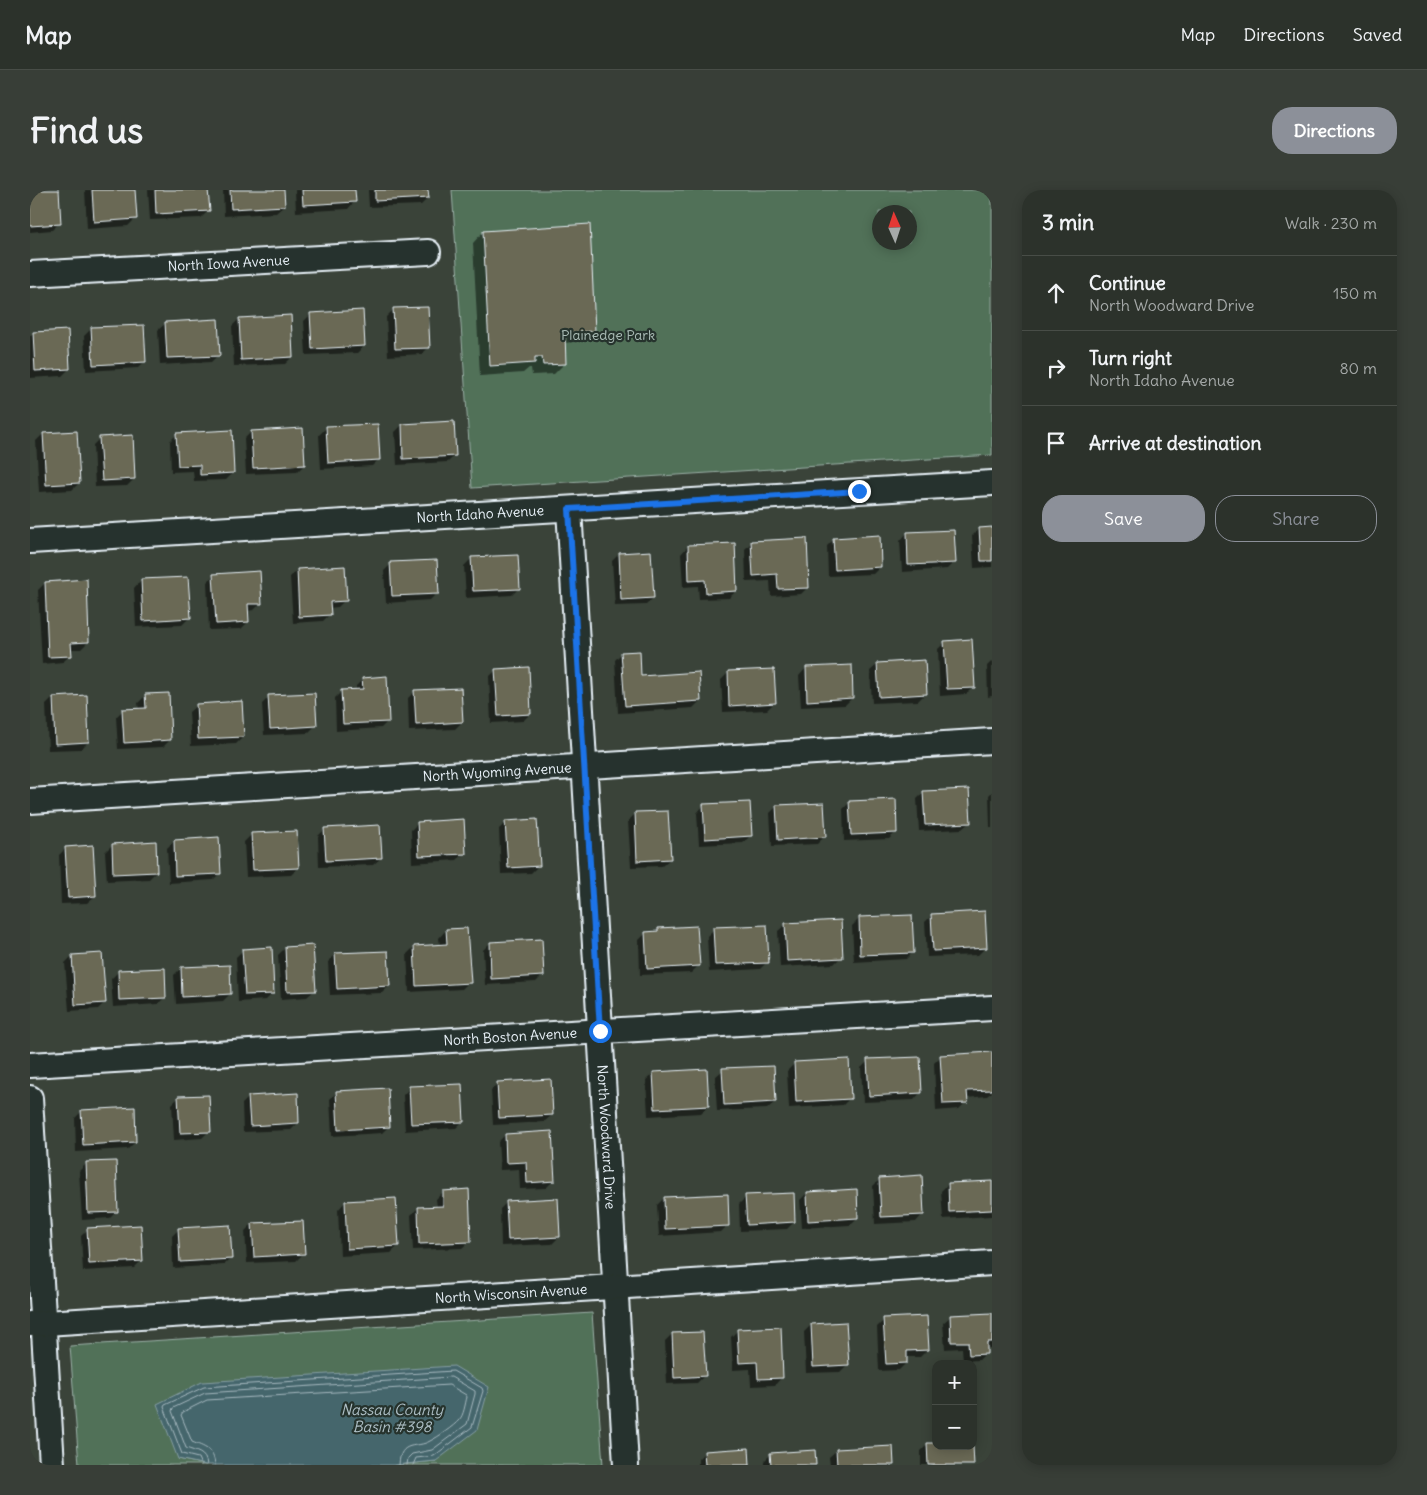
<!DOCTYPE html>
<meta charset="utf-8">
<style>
:root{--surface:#2c322b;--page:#383e37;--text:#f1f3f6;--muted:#a6aaa9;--line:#484d47;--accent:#8c9099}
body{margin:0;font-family:Delius,sans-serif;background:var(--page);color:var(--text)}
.controls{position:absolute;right:15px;bottom:15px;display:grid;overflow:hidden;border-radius:10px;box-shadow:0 2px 12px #0003}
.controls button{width:45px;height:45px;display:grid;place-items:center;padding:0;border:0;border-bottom:1px solid var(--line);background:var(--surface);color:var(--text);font:25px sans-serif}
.compass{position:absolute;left:842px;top:15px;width:45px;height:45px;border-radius:50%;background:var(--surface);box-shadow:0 2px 12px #0003;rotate:357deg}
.stop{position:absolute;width:15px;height:15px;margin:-11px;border:4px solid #1a73e8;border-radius:50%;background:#fff}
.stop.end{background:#1a73e8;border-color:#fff;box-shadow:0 1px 5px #0008}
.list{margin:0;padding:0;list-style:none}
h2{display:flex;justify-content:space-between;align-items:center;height:65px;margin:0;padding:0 20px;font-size:21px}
h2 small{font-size:16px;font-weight:400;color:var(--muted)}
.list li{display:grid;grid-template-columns:32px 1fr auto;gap:15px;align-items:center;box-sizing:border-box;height:75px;padding:0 20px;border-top:1px solid var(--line)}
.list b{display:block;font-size:19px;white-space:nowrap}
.list p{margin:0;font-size:16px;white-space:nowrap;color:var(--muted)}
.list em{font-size:16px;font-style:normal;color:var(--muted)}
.actions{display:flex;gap:10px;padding:15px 20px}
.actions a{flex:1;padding:11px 0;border:1px solid var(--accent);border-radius:20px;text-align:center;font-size:18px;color:var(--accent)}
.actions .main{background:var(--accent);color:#fff}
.icon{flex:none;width:28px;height:28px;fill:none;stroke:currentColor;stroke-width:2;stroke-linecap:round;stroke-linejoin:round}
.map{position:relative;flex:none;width:962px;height:1275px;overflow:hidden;border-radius:20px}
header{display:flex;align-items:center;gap:30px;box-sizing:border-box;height:70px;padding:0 25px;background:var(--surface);border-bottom:1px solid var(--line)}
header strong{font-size:24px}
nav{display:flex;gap:28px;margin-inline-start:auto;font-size:18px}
.intro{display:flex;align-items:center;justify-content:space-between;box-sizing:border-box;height:120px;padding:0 30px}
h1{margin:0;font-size:35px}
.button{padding:12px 22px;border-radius:20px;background:var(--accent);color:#fff;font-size:18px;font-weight:700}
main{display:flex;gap:30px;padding:0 30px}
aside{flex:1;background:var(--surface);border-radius:20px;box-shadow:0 2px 12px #0003}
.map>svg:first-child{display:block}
.green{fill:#517159;stroke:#9cb1a8;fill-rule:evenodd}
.water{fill:#45666c;stroke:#869ea4}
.shadow{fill:#0007}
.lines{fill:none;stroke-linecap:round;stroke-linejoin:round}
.shore{stroke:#a7b9c0;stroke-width:1}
.building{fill:#6a6954;stroke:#e8f1f8}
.street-casing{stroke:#e8f1f8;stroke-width:28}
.street{stroke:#26332d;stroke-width:24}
.route{stroke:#1a73e8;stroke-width:6}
.labels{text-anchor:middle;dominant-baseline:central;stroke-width:4.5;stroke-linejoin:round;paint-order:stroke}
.street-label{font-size:14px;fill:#e8f1f8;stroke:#26332d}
.park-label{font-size:14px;fill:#acbeb8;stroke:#26332d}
.water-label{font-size:15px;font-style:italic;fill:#afc0c7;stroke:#26332d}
</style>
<header>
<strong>Map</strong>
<nav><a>Map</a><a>Directions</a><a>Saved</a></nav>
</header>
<div class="intro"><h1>Find us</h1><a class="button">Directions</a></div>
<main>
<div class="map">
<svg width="962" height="1275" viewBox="0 0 962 1275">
<rect width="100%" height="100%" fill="#3a4339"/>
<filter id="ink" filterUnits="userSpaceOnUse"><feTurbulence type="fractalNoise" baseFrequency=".02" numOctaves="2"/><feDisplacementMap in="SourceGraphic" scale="10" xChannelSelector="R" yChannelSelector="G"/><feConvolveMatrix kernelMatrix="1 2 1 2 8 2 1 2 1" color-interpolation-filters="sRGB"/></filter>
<g filter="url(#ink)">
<!-- green -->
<path class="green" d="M422 0H962V265L442 298ZM849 22H879V52H849Z
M562 1123 573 1275H365L406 1271 148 1269 176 1275H49L40 1156Z"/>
<!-- water -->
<path class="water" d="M424 1176 459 1197 447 1240 406 1271 365 1275H176L148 1269 127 1214 172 1192Z"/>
<!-- shadow -->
<path class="shadow" d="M0 0H28L29 33 22 40 0 42Z
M55 0H103L105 29 98 36 57 39Z
M118 0H177L178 21 171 28 120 30Z
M193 0H253L254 16 246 23 194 26Z
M265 0H324L325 11 318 19 266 22Z
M338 0H397L398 8 391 15 339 17Z
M453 42 563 140 553 151 534 153 535 173 524 184 502 185 501 178H499L493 183 450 186 443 53Z
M363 120 399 157 392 164 358 166 356 127Z
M281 124 334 156 327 163 276 165 274 131Z
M209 129 262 167 255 174 204 176 202 136Z
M136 133 188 165 181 172 130 175 128 140Z
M61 139 115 171 108 178 56 181 54 146Z
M3 143 39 179 32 186 0 188V146Z
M372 235 425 265 418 272 367 275 365 242Z
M296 238 349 269 342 276 291 279 289 245Z
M221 242 274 275 267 282 216 284 214 249Z
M13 244 49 293 42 300 9 302 6 251Z
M147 244 203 283 196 290 164 291 163 281 141 282 140 251Z
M70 248 104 289 97 296 65 297 63 255Z
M962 338V377L944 378 942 346 949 339Z
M877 343 924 372 917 379 872 382 870 351Z
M804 349 850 377 843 384 798 386 797 356Z
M722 352 778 397 771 404 741 406 740 391 716 392 715 359Z
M658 356 706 401 699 408 669 409 668 396 653 397 651 364Z
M589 364 623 408 616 415 585 416 582 371Z
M441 369 489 398 482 405 436 408 434 376Z
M361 374 407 403 400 410 356 413 354 381Z
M267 380 315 410 308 417 299 418 300 424 293 431 263 433 260 387Z
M184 385 231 413 224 420 217 421 218 432 211 439 179 440 177 392Z
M111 390 159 428 152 435 106 437 104 398Z
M15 393 58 452 51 459H40V465L33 472 12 474 8 400Z
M915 452 943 497 936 504 910 506 908 459Z
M592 463 610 487 670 511 663 518 588 523 585 470Z
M962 471V506L958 507 957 476Z
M848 474 895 504 888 511 842 513 840 481Z
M776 478 822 508 815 515 771 517 769 486Z
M466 480 500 524 493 531 461 533 459 487Z
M698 483 744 513 737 520 693 522 691 490Z
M333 489 358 531 351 538 306 541 305 508 312 501H326V496Z
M385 501 432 532 425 539 379 541 378 508Z
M115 506 140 550 133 557 88 559 86 527 93 520H109L108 513Z
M239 507 285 536 278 543 234 545 232 514Z
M23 508 58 552 51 559 18 560 16 515Z
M167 515 213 547 206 554 161 556 159 522Z
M894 602 940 632 932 639 889 641 887 609Z
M962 602V637H960L959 605Z
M820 612 866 642 859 649 814 651 813 619Z
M674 615 720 646 713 653 669 655 667 623Z
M747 616 794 647 787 654 742 656 740 623Z
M605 624 640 669 632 676 601 677 598 631Z
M476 632 508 676 501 683 471 684 469 639Z
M388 633 434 663 427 670 382 673 381 640Z
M295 639 351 668 343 675 289 677 288 646Z
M221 645 268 678 261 685 216 687 214 652Z
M144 651 190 683 183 690 139 693 137 658Z
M82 655 126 682 119 689 77 691 75 662Z
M36 658 65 706 57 713 31 714 29 665Z
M902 725 955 758 948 765 897 767 895 732Z
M829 729 883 762 876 769 824 772 822 736Z
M756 734 811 767 804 774 750 777 748 741Z
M628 739 668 776 661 783 610 785 609 750 616 743 625 742Z
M684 739 737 772 730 779 679 782 677 746Z
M416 740 439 792 432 799 379 802 377 764 384 757 410 756 409 748Z
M460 753 513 785 506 792 455 795 453 760Z
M255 758 285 800 277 807 251 809 248 765Z
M213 760 243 803 236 810 208 812 206 767Z
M305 765 359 796 352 803 300 805 298 772Z
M42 766 75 812 68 819 39 821 35 773Z
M151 778 200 804 193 811 146 814 144 785Z
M88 782 135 807 128 814 83 817 81 789Z
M962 863V902L957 906 936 908V912L929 919 906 921 904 873 911 866Z
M838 871 891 902 884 910 833 912 831 878Z
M764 874 820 908 813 915 759 918 757 881Z
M693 880 745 912 737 919 687 921 685 887Z
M624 883 678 916 671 923 618 926 616 890Z
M468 893 522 925 514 932 463 935 461 900Z
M380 898 433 931 426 938 375 941 373 905Z
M307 902 359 936 352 943 302 946 300 909Z
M149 907 179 941 172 948 144 950 142 914Z
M219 907 268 933 261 940 213 942 212 914Z
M52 921 105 952 98 959 46 962 45 928Z
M475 945 523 991 516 998 490 999 489 979 470 980 468 952Z
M56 974 87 1021 80 1028 52 1030 49 981Z
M850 989 893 1024 886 1032 845 1034 843 996Z
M962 992V1025L961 1026 913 1029 911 1001 918 994Z
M413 1002 440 1051 432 1058 383 1060 381 1025 388 1018 407 1017 406 1009Z
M777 1003 827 1028 820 1035 772 1038 770 1010Z
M716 1007 764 1032 757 1039 710 1041 709 1014Z
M634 1008 698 1035 691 1042 629 1046 627 1015Z
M365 1010 368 1056 361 1063 310 1066 308 1020 315 1012Z
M477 1012 529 1047 522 1054 471 1056 470 1019Z
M222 1034 273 1064 266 1071 217 1073 215 1041Z
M58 1039 111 1071 104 1078 53 1081 51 1046Z
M149 1039 201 1068 194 1075 143 1078 142 1046Z
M962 1124V1158H956V1163L949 1170 933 1171 932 1158 915 1159 913 1133 921 1126Z
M854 1130 897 1160 890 1167H876V1173L869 1180 849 1181 847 1137Z
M781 1135 817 1175 810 1182 776 1183 774 1142Z
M708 1140 752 1187 745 1195 721 1196 720 1179 703 1180 701 1147Z
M642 1144 674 1186 667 1193 637 1194 635 1151Z
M898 1254 906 1256 943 1275H891V1261Z
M807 1260 862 1275H800L799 1267Z
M675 1262 718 1275H668V1269Z
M741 1264 784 1275H734V1271Z"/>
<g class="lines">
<!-- shore -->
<path class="shore" d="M171 1275 168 1268 152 1264 134 1217 135 1215 174 1197 423 1181 452 1198 453 1201 442 1237 404 1266 386 1268 383 1275
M177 1275C176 1262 166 1262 156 1258L142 1221 143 1218 175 1203 421 1187 445 1201V1204L437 1234 402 1260 382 1264 378 1268 377 1275
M185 1275C184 1259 174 1257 162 1252L151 1225 153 1222 177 1210 419 1195 436 1205 437 1207C435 1214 434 1225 429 1230 424 1236 408 1247 400 1251 387 1259 370 1249 369 1275"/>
</g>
<!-- building -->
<path class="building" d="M0 0H29L31 34 0 36Z
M62 0H105L107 29 64 32Z
M125 0H178L180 21 126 24Z
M200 0H254L255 16 201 19Z
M272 0H325L326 12 273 15Z
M345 0H398L399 8 345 11Z
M560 34 565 141 535 143 536 174 513 175 512 167H505V173L460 176 453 41Z
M398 117 400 158 365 159 363 118Z
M333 120 335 156 282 159 280 123Z
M261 125 263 167 211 170 209 128Z
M188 129 190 166 137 168 135 132Z
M114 135 116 172 63 175 61 137Z
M38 140 40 179 5 181 3 142Z
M424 231 426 266 373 269 372 234Z
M348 234 350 270 298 273 296 236Z
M273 238 275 275 223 278 221 241Z
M202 240 204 283 170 285V275L148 276 146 243Z
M47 241 50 293 16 295 13 243Z
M103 245 105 289 72 291 69 247Z
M962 337V371H951L949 338Z
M924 340 926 373 878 375 877 342Z
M850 345 851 377 805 380 803 348Z
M777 348 779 398 748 399 747 384 723 386 721 351Z
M705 353 707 401 676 403 675 390 659 391 658 355Z
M621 361 624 408 591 410 589 363Z
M488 365 490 399 443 401 441 367Z
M407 370 409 404 362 406 360 372Z
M315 376 317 411 300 412 301 425 269 427 267 379Z
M230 381 232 414H218L219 432 186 434 183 384Z
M158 387 161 428 113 431 111 389Z
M57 389 59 452 41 453 42 466 18 467 15 392Z
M942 449 945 498 917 499 914 451Z
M610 461 611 486 669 482 671 511 595 516 591 462Z
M895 470 897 504 849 507 847 473Z
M822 475 823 508 777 511 776 477Z
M499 477 501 524 468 526 465 479Z
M744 479 746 513 699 516 698 481Z
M357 486 359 532 313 534 311 500 333 499 332 488Z
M431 498 433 532 386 535 384 500Z
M139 503 141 550 94 553 92 519 116 518 115 504Z
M285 503 287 536 240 539 238 505Z
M57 505 59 552 25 554 23 507Z
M212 511 214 547 168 549 166 514Z
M939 599 941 633 895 635 893 601Z
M866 609 867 643 821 645 819 611Z
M720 612 722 646 675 649 673 614Z
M794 613 796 647 748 650 746 615Z
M638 621 641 669 607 671 605 622Z
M434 629 436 664 389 666 387 632Z
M507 629 510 676 478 678 475 631Z
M350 635 352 668 296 671 294 638Z
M267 641 269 678 223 680 221 643Z
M189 647 191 684 145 686 144 650Z
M126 651 127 682 83 684 82 654Z
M63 655 66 706 38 708 35 657Z
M955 721 957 758 903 761 901 724Z
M882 725 884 763 830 765 829 727Z
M811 730 813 768 757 771 755 733Z
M737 735 739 773 685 775 683 737Z
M667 736 670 776 617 779 615 742 628 741V738Z
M437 738 441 793 386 796 384 756 417 754 416 739Z
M512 749 514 786 461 789 460 752Z
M283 755 286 801 257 802 255 757Z
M242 757 244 804 215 805 212 759Z
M358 761 360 796 307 799 305 763Z
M72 763 76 813 45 815 42 765Z
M200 775 201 804 152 807 151 777Z
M135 778 136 808 89 810 88 780Z
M962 862V900L937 901 938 913 913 914 910 865Z
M890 867 892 903 839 906 837 869Z
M819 869 821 909 766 912 764 872Z
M744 876 746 912 694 915 692 878Z
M677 879 679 916 625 919 623 882Z
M521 889 523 925 469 928 467 892Z
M432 894 434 932 381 934 379 896Z
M358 898 360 937 308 940 306 901Z
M268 903 269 933 220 936 218 906Z
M179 905 181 942 150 943 148 906Z
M105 917 106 952 53 955 51 920Z
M522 941 525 991 497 993 496 972 476 973 475 944Z
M86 971 88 1022 58 1023 56 972Z
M892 985 894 1025 851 1027 849 988Z
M962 991V1020L919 1022 918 993Z
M439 999 441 1052 389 1054 388 1017 413 1016V1001Z
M827 999 828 1028 778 1031 777 1002Z
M764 1003 765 1032 717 1035 715 1005Z
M698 1004 699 1036 635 1039 634 1007Z
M366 1008 369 1056 317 1059 315 1011Z
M528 1008 530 1047 478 1050 476 1011Z
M273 1031 275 1064 224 1067 222 1033Z
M111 1035 113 1071 59 1074 57 1038Z
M200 1035 202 1069 150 1072 148 1038Z
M962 1123V1152H957V1164L939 1165 938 1152H921L920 1125Z
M897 1126 899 1160 877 1161V1173L856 1174 853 1128Z
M816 1132 819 1175 783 1177 781 1134Z
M751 1137 753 1188 728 1189 727 1172 709 1173 707 1139Z
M673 1142 676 1186 644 1188 642 1143Z
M897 1253H906V1256H943L944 1275H898Z
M863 1256 864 1275H807L806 1259Z
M719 1258 720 1275H675L674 1261Z
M785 1260 786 1275H741L740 1263Z"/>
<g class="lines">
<defs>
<g id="street">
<path id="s1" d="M0 84 398 62"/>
<path id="s2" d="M539 319 596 1275"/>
<path id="s3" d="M0 351 962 293"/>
<path id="s4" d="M0 611 962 551"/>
<path id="s5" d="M0 875 962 818"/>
<path d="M0 908 22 1275"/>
<path id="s6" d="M0 1134 962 1073"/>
</g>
</defs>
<!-- street casing -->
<use href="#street" class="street-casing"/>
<!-- street -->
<use href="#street" class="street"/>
</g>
</g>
<g class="lines" filter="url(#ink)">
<!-- route -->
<path class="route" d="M570 841 539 319 829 301"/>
</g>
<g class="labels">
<!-- street labels -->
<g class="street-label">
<text stroke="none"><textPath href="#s1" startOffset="199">North Iowa Avenue</textPath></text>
<text stroke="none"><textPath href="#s3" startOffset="451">North Idaho Avenue</textPath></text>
<text stroke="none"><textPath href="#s4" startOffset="468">North Wyoming Avenue</textPath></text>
<text stroke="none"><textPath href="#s5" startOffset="481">North Boston Avenue</textPath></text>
<text stroke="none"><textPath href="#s2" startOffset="629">North Woodward Drive</textPath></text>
<text stroke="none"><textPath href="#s6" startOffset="482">North Wisconsin Avenue</textPath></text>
</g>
<!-- park labels -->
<g class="park-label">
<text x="578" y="145">Plainedge Park</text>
</g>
<!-- water labels -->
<g class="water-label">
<text x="362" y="1219">Nassau County<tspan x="362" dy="17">Basin #398</tspan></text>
</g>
</g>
</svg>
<div class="controls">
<button>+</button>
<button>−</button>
</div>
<svg class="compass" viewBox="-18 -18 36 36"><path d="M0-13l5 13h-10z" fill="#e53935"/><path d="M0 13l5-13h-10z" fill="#a6aaa9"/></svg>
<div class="stop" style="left:570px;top:841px"></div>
<div class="stop end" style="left:829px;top:301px"></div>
</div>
<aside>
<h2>3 min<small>Walk · 230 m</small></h2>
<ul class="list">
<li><svg class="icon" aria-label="ahead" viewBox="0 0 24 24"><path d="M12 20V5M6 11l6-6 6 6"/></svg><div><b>Continue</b><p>North Woodward Drive</p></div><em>150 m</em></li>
<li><svg class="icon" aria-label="right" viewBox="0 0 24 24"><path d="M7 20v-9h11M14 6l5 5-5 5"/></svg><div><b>Turn right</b><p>North Idaho Avenue</p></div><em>80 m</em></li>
<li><svg class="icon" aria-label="arrive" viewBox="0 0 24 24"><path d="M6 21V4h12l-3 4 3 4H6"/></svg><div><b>Arrive at destination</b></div></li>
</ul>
<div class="actions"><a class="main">Save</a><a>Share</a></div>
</aside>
</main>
